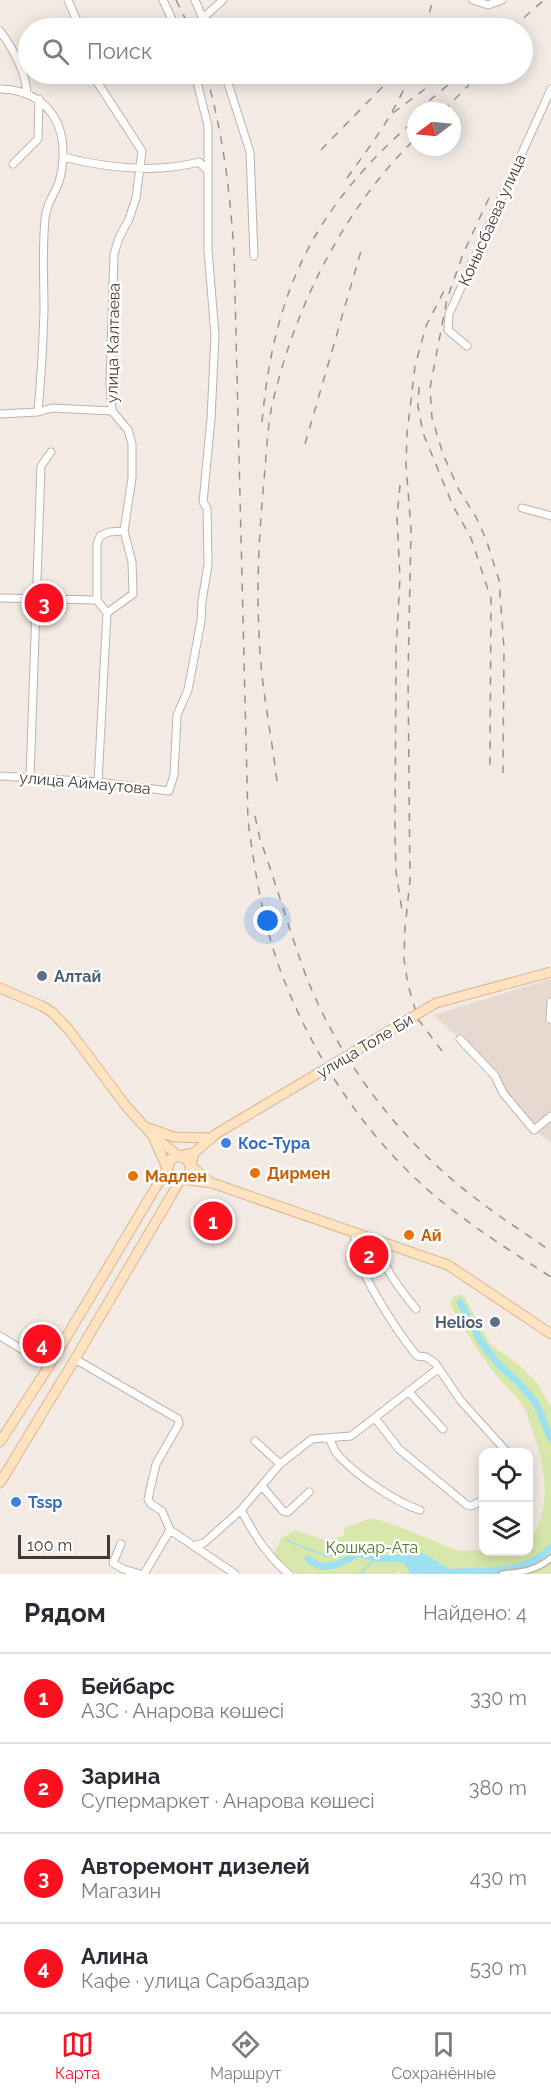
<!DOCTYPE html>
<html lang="ru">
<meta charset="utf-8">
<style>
:root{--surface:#fff;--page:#f2f2f3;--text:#2b2b33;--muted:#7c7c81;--line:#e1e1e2;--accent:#fc0f1e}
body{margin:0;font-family:Raleway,sans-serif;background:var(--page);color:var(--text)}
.controls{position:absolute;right:18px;bottom:18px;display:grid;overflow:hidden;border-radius:12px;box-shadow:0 3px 15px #0003}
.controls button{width:54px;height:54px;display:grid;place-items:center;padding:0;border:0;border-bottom:2px solid var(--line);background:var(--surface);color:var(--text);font:30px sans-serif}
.compass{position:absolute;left:407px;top:102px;width:54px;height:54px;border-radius:50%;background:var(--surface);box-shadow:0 3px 15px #0003;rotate:254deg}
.scale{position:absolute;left:18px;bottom:15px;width:92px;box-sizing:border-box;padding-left:6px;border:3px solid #433933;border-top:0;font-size:16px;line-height:21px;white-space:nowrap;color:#433933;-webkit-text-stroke:4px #fff;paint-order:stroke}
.you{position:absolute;left:268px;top:921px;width:21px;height:21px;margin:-15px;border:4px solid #fff;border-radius:50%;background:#1a73e8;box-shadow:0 0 0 9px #1a73e833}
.badge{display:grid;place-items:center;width:39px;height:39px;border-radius:50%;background:var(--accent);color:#fff;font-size:20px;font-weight:700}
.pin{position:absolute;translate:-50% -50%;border:3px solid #fff;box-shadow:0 2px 6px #0006}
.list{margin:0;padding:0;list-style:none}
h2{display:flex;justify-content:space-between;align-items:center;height:78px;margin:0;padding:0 24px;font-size:26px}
h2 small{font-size:20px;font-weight:400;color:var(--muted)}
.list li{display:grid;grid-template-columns:39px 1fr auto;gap:18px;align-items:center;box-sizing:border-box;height:90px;padding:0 24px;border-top:2px solid var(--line)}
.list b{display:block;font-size:22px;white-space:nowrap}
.list p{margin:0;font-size:20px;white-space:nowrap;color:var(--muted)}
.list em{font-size:20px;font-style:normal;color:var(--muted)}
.icon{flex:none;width:33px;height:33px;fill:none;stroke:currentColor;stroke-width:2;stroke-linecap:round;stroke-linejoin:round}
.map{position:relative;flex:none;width:551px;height:1574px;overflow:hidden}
.search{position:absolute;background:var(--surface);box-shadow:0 3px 15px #0003;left:18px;right:18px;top:18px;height:66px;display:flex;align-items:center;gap:15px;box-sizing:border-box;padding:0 21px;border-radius:33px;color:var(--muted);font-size:22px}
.sheet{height:438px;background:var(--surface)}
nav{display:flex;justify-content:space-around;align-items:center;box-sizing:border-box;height:84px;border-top:2px solid var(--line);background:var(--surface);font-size:16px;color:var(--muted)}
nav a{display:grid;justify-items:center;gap:3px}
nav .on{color:var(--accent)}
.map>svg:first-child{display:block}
.residential{fill:#e6dad0}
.green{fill:#d8e7aa}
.water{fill:#9de0f0}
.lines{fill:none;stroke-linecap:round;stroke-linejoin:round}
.stream{stroke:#9de0f0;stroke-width:1.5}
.canal{stroke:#9de0f0;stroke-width:7}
.pedestrian-casing{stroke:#c0b2a8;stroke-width:8}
.minor-casing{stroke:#c0b2a8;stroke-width:9}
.secondary-casing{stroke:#d6b693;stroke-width:11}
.pedestrian{stroke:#fff;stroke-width:5}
.minor{stroke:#fff;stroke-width:7}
.secondary{stroke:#ffe2bf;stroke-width:9}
.rail{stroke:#939393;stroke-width:1.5;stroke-dasharray:8 8;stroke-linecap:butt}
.secondary-bridge-casing{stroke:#d6b693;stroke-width:11;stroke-linecap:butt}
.secondary-bridge{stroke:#ffe2bf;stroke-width:9}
.service-dot{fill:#5c6f8a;stroke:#fff;stroke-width:2}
.shop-dot{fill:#3f7fe0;stroke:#fff;stroke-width:2}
.food-dot{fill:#e8710a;stroke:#fff;stroke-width:2}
.labels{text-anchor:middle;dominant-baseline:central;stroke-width:5;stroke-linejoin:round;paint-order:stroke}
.street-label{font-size:16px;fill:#433933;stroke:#fff}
.service-label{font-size:16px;font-weight:bold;fill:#4e5e75;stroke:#fff;text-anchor:start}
.shop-label{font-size:16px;font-weight:bold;fill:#366cbe;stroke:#fff;text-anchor:start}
.food-label{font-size:16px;font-weight:bold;fill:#c56008;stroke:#fff;text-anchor:start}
.park-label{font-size:16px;fill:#557526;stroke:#fff}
</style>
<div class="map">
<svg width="551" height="1574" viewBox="0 0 551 1574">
<rect width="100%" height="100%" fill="#f2eae3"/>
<!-- residential -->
<path class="residential" d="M551 979V1143L534 1130 495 1076 460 1039 433 1015Z"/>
<!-- green -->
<path class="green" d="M458 1295H463L490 1344 519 1365 537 1383 551 1407V1574H401L400 1572 393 1574H296L274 1554 281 1538 296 1530 324 1540 344 1536V1528L372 1518 400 1527 453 1549 462 1551 483 1550 484 1552H528L529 1542C551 1513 547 1471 534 1435 530 1425 528 1413 522 1405 514 1392 501 1382 492 1370 476 1349 463 1326 450 1304L454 1297Z"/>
<!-- water -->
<path class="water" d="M411 1549 429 1556 454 1572 449 1574H414L409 1563 398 1557V1551Z"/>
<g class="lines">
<!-- stream -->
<path class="stream" d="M285 1540 326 1556 358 1553
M359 1574 377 1558"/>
<!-- canal -->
<path class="canal" d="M460 1302 481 1342 499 1365 518 1382 536 1403 551 1439
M308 1559C325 1574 342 1563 358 1553 364 1555 371 1558 377 1558 397 1561 404 1551 414 1574
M449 1574 454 1572C489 1571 527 1574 551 1547"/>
<defs>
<path id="pedestrian" d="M502 1574C521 1572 536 1571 551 1558"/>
<path id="minor" d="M68 0 77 21V28
M163 0 176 28
M195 0 207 28
M473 0 488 5 502 0
M203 18 223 0
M0 31C14 50 26 71 27 94
M92 74 142 151 136 198 129 219 119 238 114 254 110 383 112 411 128 430 132 444V478L124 531 109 532 100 536 97 544V600L107 613 98 782
M225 74 250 152 254 256
M0 89C29 89 54 105 61 134 65 150 63 175 56 189 51 199 46 207 45 219 42 250 44 280 44 311 43 345 41 378 38 412
M63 157C107 168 154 174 199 162L208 171
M13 164 38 139 39 99
M467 346 448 330 449 314 551 89
M0 414 38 412 52 408 112 411
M522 508 551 516
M0 598 97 600
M107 613 133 594 132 562 124 531
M0 776 98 782 169 791 174 775 177 715 188 690 201 621 202 601 208 565 207 508 203 502 211 419 215 335 208 250V126L195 74
M30 778 41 466 51 452
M550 1019 551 1002
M460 1039 495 1076 503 1093 534 1130 551 1116
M356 1233C346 1258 400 1335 417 1356L426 1357 435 1363 461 1401 507 1452
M375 1240C383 1267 398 1287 416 1309
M0 1336 49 1366
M75 1359 178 1419 179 1424 156 1464 148 1499 151 1504 162 1511 170 1530 235 1574
M408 1391 443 1429
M375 1418 399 1449 467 1505 471 1506 484 1500
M329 1438C332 1444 334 1450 338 1455 356 1475 395 1502 420 1510
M255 1441 280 1464
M262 1486 283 1511 288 1512 309 1492
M241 1510C254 1534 267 1556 289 1574
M121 1544 113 1563 123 1569 140 1574
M193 1546 204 1543 241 1510 280 1464 312 1439 351 1436 439 1368
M144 1574 170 1530"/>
<path id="secondary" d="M0 988 42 1006 53 1013 69 1030 126 1106 153 1136 179 1156 194 1153
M148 1128 174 1137 210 1138
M210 1182 191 1166 194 1153 216 1134
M0 1442 49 1366 168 1167 171 1159 179 1156 186 1159C193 1166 191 1175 181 1179L170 1175 153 1136
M0 1483 75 1359 181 1179 212 1183 448 1265 551 1334"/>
</defs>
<!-- pedestrian casing -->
<use href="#pedestrian" class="pedestrian-casing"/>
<!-- minor casing -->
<use href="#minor" class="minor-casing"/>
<!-- secondary casing -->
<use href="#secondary" class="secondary-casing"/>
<!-- pedestrian -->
<use href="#pedestrian" class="pedestrian"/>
<!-- minor -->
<use href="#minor" class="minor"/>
<!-- secondary -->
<use href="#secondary" class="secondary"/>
<!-- rail -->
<path class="rail" d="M176 0 190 28
M425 28 433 0
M512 28 544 0
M206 74C223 134 230 190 234 253L248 821C255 872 263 924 281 972 312 1054 362 1132 428 1190 466 1223 509 1250 551 1277
M417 111 461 74
M443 111 469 85
M393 113 445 74
M321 150 395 74
M347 178C371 145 396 112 410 74
M489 198 463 254 447 299 430 388 432 418 443 454 459 490 476 517 486 539 499 580 504 648 503 773
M419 387 418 406 423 433 453 506 471 538 491 599 490 765
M262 422C274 289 315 207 416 119
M305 444 361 251
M400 485 397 518 400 578 396 650 395 835 396 872 402 910
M277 781C271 731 260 682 259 632 256 578 260 523 265 469 267 445 268 420 274 397 297 302 346 206 416 138
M255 816 260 839C277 886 290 934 308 981 339 1057 392 1129 455 1182 485 1207 518 1229 551 1251
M442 1051 418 1019 408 985 404 959 405 928 410 880 408 678 411 530 406 464 407 434 415 366 426 326 444 291"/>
<defs>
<path id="secondary-bridge" d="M216 1134 436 1003 551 972"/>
</defs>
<!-- secondary-bridge casing -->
<use href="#secondary-bridge" class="secondary-bridge-casing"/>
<!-- secondary-bridge -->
<use href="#secondary-bridge" class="secondary-bridge"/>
</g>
<!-- markers -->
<g class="service-dot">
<circle cx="42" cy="976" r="6"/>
<circle cx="495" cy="1322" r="6"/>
</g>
<g class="shop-dot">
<circle cx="226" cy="1143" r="6"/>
<circle cx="16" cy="1502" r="6"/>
</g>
<g class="food-dot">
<circle cx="255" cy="1173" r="6"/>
<circle cx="133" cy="1176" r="6"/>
<circle cx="409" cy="1235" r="6"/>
</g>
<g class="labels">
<!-- street labels -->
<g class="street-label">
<text transform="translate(492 220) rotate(-66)">Конысбаева улица</text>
<text transform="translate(113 343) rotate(-89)">улица Калтаева</text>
<text transform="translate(85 783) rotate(5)">улица Аймаутова</text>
<text transform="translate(365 1046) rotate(-31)">улица Толе Би</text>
</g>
<!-- service labels -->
<g class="service-label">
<text x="54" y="976">Алтай</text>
<text x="483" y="1322" text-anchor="end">Helios</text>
</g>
<!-- shop labels -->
<g class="shop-label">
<text x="238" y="1143">Кос-Тура</text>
<text x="28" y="1502">Tssp</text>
</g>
<!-- food labels -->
<g class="food-label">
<text x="267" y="1173">Дирмен</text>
<text x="145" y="1176">Мадлен</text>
<text x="421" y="1235">Ай</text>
</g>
<!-- park labels -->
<g class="park-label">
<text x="372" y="1547">Қошқар-Ата</text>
</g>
</g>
</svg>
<div class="controls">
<button><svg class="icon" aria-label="locate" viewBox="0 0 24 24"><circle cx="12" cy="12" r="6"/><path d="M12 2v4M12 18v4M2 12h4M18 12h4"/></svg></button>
<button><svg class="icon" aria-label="layers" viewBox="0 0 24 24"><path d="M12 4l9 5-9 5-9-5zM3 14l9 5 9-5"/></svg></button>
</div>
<svg class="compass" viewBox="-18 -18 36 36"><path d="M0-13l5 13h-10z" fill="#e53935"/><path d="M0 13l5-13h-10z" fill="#7c7c81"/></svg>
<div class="scale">100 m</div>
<div class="you"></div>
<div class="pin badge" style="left:213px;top:1221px">1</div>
<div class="pin badge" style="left:369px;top:1255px">2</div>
<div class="pin badge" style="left:44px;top:603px">3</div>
<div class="pin badge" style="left:42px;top:1344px">4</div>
<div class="search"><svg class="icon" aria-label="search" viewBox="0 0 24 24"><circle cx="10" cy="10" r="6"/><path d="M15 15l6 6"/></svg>Поиск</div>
</div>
<section class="sheet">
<h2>Рядом<small>Найдено: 4</small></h2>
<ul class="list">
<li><span class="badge">1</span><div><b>Бейбарс</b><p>АЗС · Анарова көшесі</p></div><em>330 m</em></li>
<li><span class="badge">2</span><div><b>Зарина</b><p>Супермаркет · Анарова көшесі</p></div><em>380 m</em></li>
<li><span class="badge">3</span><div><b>Авторемонт дизелей</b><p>Магазин</p></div><em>430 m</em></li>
<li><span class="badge">4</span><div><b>Алина</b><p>Кафе · улица Сарбаздар</p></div><em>530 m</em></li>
</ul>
</section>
<nav>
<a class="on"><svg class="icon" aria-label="map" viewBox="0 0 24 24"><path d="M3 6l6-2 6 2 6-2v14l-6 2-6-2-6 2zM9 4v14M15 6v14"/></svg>Карта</a>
<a><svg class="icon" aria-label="directions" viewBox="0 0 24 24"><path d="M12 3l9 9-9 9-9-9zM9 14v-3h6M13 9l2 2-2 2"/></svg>Маршрут</a>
<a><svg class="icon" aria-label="saved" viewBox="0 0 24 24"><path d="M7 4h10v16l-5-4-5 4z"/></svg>Сохранённые</a>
</nav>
